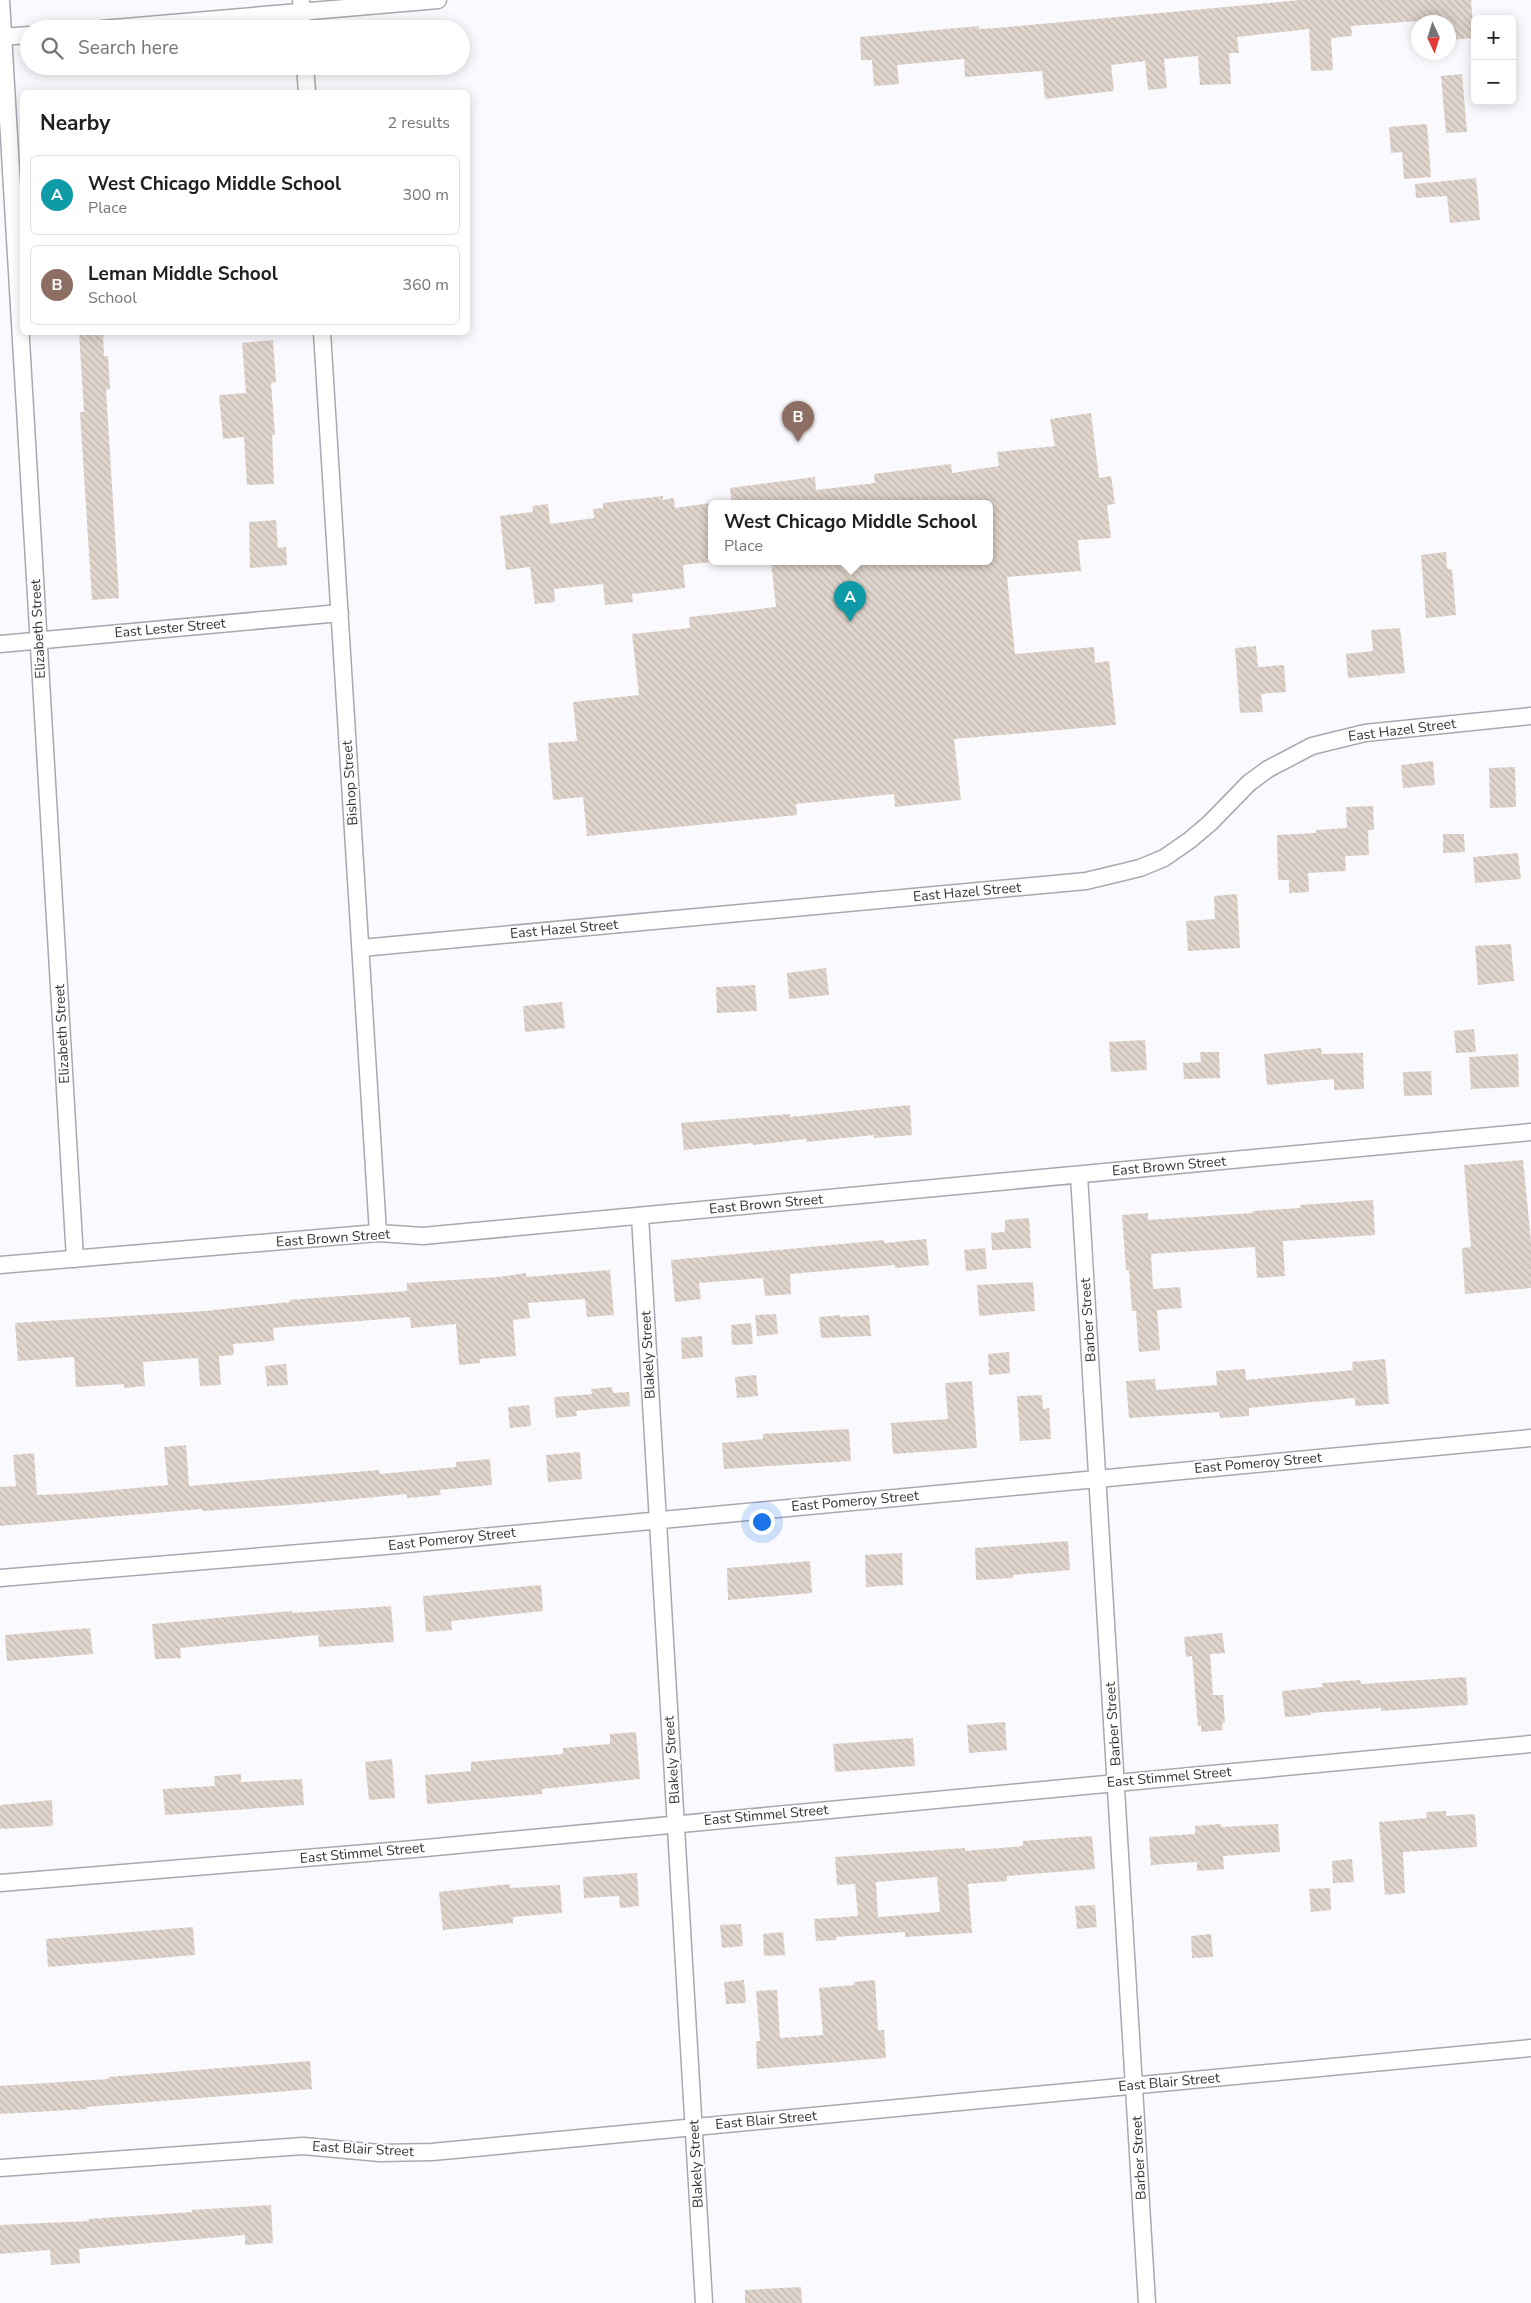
<!DOCTYPE html>
<meta charset="utf-8">
<style>
:root{--surface:#fff;--page:#f2f2f2;--text:#202124;--muted:#757577;--line:#e0e0e0;--accent:#111827}
body{margin:0;font-family:"Nunito Sans",sans-serif;background:var(--page);color:var(--text)}
.controls{position:absolute;right:15px;top:15px;display:grid;overflow:hidden;border-radius:8px;box-shadow:0 2px 12px #0003}
.controls button{width:45px;height:45px;display:grid;place-items:center;padding:0;border:0;border-bottom:1px solid var(--line);background:var(--surface);color:var(--text);font:25px sans-serif}
.compass{position:absolute;left:1411px;top:15px;width:45px;height:45px;border-radius:50%;background:var(--surface);box-shadow:0 2px 12px #0003;rotate:176deg}
.you{position:absolute;left:761px;top:1521px;width:18px;height:18px;margin:-12px;border:4px solid #fff;border-radius:50%;background:#1a73e8;box-shadow:0 0 0 8px #1a73e833}
.badge{display:grid;place-items:center;width:32px;height:32px;border-radius:50%;background:var(--accent);color:#fff;font-size:16px;font-weight:700}
.pin{position:absolute;translate:-50% -41px;filter:drop-shadow(0 1px 2px #0008)}
.pin::after{content:'';position:absolute;top:26px;width:18px;height:15px;background:inherit;clip-path:polygon(0 0,100% 0,50% 100%)}
.popup{position:absolute;left:708px;top:500px;width:285px;height:65px;box-sizing:border-box;display:grid;place-content:center;border-radius:8px;background:var(--surface);filter:drop-shadow(0 1px 4px #0005);font-size:16px;white-space:nowrap;color:var(--muted)}
.popup b{font-size:19px;color:var(--text)}
.popup::after{content:'';position:absolute;left:50%;top:100%;margin-left:-10px;border:10px solid transparent;border-top-color:var(--surface)}
.list{margin:0;padding:0;list-style:none}
h2{display:flex;justify-content:space-between;align-items:center;height:65px;margin:0;padding:0 20px;font-size:21px}
h2 small{font-size:16px;font-weight:400;color:var(--muted)}
.list li{display:grid;grid-template-columns:32px 1fr auto;gap:15px;align-items:center;box-sizing:border-box;height:80px;margin:0 10px 10px;padding:0 10px;border:1px solid var(--line);border-radius:8px}
.list b{display:block;font-size:19px;white-space:nowrap}
.list p{margin:0;font-size:16px;white-space:nowrap;color:var(--muted)}
.list em{font-size:16px;font-style:normal;color:var(--muted)}
.icon{flex:none;width:28px;height:28px;fill:none;stroke:currentColor;stroke-width:2;stroke-linecap:round;stroke-linejoin:round}
.map{position:relative;flex:none;width:1531px;height:2303px;overflow:hidden}
.search{position:absolute;background:var(--surface);box-shadow:0 2px 12px #0003;left:20px;top:20px;width:450px;height:55px;display:flex;align-items:center;gap:12px;box-sizing:border-box;padding:0 18px;border-radius:28px;color:var(--muted);font-size:19px}
.panel{position:absolute;background:var(--surface);box-shadow:0 2px 12px #0003;left:20px;top:90px;width:450px;height:245px;border-radius:8px}
.map>svg:first-child{display:block}
.building{fill:url(#building-back-hatch);fill-rule:evenodd}
.lines{fill:none;stroke-linecap:round;stroke-linejoin:round}
.minor-casing{stroke:#aba7b2;stroke-width:19}
.minor{stroke:#fff;stroke-width:16}
.labels{text-anchor:middle;dominant-baseline:central;stroke-width:4;stroke-linejoin:round;paint-order:stroke}
.street-label{font-size:14px;fill:#353438;stroke:#fff}
</style>
<div class="map">
<svg width="1531" height="2303" viewBox="0 0 1531 2303">
<defs>
<pattern id="building-back-hatch" width="6" height="6" patternUnits="userSpaceOnUse" patternTransform="scale(1.25)"><rect width="6" height="6" fill="#e0d5cc"/><path d="M-1 5l2 2M0 0l6 6M5-1l2 2" fill="none" stroke="#c1b7b0"/></pattern>
</defs>
<rect width="100%" height="100%" fill="#faf9fd"/>
<!-- building -->
<path class="building" d="M1301 0H1471L1474 38 1448 40V22H1446L1445 19 1351 26 1352 36 1331 38 1333 70 1311 71 1309 29 1237 37 1239 53H1229L1231 84 1200 85 1198 56 1164 59 1167 88 1148 90 1145 61 1111 65 1114 91 1045 99 1042 71 965 77 964 59 897 65 899 84 874 86 872 60H861L860 37 979 26V29L996 28Z
M1462 74 1467 132 1446 133 1441 76Z
M1427 124 1431 177 1404 179 1402 152 1391 153 1389 127Z
M1476 178 1480 220 1450 223 1447 196 1416 198 1415 184Z
M79 332H103L104 356H108L110 389 106 390 119 598 92 600 80 412H84Z
M273 340 276 382 271 383 275 435H272L274 484 247 485 244 437 223 439 219 395 246 393 242 343Z
M1091 413 1099 478 1111 476 1115 504 1107 505 1111 538 1078 540 1081 571 1007 577 1015 654 1094 647 1095 663 1109 661 1116 725 954 739 961 800 895 807 894 794 796 804 797 815 587 836 583 797 553 800 548 743 577 741 573 702 639 695 632 634 690 628 689 617 776 607 771 561H989V503H732L730 488 815 477 816 490 875 483 874 474 951 464 952 473 999 466 997 452 1055 446 1050 419Z
M663 496V500L674 498 675 508 711 503V562L683 565 685 588 632 594 633 602 605 605 603 584 554 589 555 602 535 604 530 567 506 570 500 516 533 512 532 506 548 504 550 524 594 518 593 509 603 508V503Z
M276 520 278 548 286 547 287 565 250 568 249 522Z
M1446 552 1447 569H1452L1456 615 1426 618 1421 555Z
M1400 628 1405 673 1348 678 1346 654 1373 651 1371 630Z
M1256 646 1258 667 1284 665 1286 692 1261 694 1263 712 1240 713 1235 648Z
M1433 761 1435 785 1403 788 1401 765Z
M1515 767 1516 807 1490 808 1489 768Z
M1373 806 1374 830H1368L1369 855 1345 856 1346 871 1308 873 1309 892 1289 893V880H1278L1277 835 1316 833V830L1347 828 1346 807Z
M1443 834H1464L1465 852 1443 853Z
M1518 853 1521 879 1475 883 1473 857Z
M1237 894 1240 948 1188 951 1186 921 1215 919 1214 896Z
M1511 944 1514 981 1478 985 1475 946Z
M826 968 829 995 789 999 787 973Z
M755 985 757 1011 717 1013 716 987Z
M562 1002 565 1028 525 1032 523 1006Z
M1474 1029 1476 1052 1456 1053 1454 1031Z
M1145 1040 1147 1070 1111 1072 1109 1042Z
M1321 1048 1322 1054 1363 1053 1364 1089 1334 1090V1079L1267 1085 1264 1054Z
M1200 1052H1219L1220 1078 1184 1079 1183 1063 1201 1062Z
M1518 1054 1519 1087 1471 1089 1469 1057Z
M1431 1071 1432 1095 1404 1096 1403 1072Z
M910 1105 912 1135 874 1138V1135L806 1142V1139L753 1145V1143L684 1150 681 1123 790 1114V1117Z
M1523 1160 1531 1242V1288L1465 1294 1462 1248 1471 1247 1464 1165Z
M1373 1200 1375 1235 1283 1241 1285 1276 1257 1278 1255 1247 1151 1254 1153 1289 1180 1287 1182 1308 1157 1310 1160 1350 1139 1352 1136 1311H1132L1129 1270H1126L1122 1215 1148 1213V1220L1253 1213V1211L1300 1208V1205Z
M1029 1218 1031 1248 992 1250 991 1233 1005 1232V1220Z
M926 1239 929 1265 895 1268V1265L790 1274 791 1294 765 1296 763 1278 699 1283 701 1299 675 1302 671 1260 884 1240V1243Z
M985 1248 987 1269 966 1271 964 1250Z
M610 1270 614 1315 587 1317 585 1299 528 1303 530 1318 513 1320 516 1356 480 1359V1363L459 1365 456 1324 411 1328 410 1317 273 1328 274 1341 233 1344 234 1355 219 1356 221 1385 200 1386 198 1358 143 1362 145 1386 124 1388V1384L76 1387 74 1357 18 1361 15 1323 205 1311 290 1302 289 1300 407 1291V1283L499 1277 526 1273V1277Z
M1033 1282 1035 1311 979 1316 977 1285Z
M776 1314 778 1334 757 1336 755 1315Z
M840 1315V1317L869 1315 871 1336 821 1338 819 1317Z
M751 1323 753 1344 732 1345 731 1325Z
M702 1336 703 1357 682 1359 681 1338Z
M1009 1352 1010 1373 989 1375 988 1354Z
M1385 1359 1389 1404 1355 1406V1398L1249 1408V1416L1220 1418 1219 1412 1129 1418 1126 1381 1155 1379 1156 1390 1217 1385 1216 1371 1245 1369 1246 1380 1353 1370 1352 1362Z
M286 1364 288 1385 267 1386 265 1366Z
M756 1375 758 1396 737 1398 735 1377Z
M972 1381 977 1448 893 1454 891 1423 948 1419 945 1383Z
M612 1387 613 1393 629 1392 630 1406 576 1411 577 1416 556 1418 554 1397 592 1394 591 1389Z
M1042 1395 1043 1409 1049 1408 1051 1439 1020 1441 1017 1396Z
M529 1405 531 1426 510 1428 508 1407Z
M849 1429 851 1461 724 1469 722 1443 763 1439V1434Z
M186 1445 189 1486 379 1470 380 1474 456 1467V1462L490 1459 492 1485 440 1490 441 1495 407 1498V1494L303 1504 203 1511 202 1509 0 1526V1487L16 1486 13 1455 34 1453 37 1495 81 1493 168 1485 164 1447Z
M580 1452 582 1479 548 1482 546 1455Z
M1068 1541 1070 1570 1013 1575V1578L976 1580 975 1548Z
M902 1553 903 1585 866 1587 865 1555Z
M810 1561 812 1593 728 1600 727 1568Z
M541 1585 543 1611 451 1621 452 1630 426 1632 423 1596Z
M391 1606 394 1642 319 1647 318 1635 180 1648 181 1658 155 1659 152 1624 292 1611V1613Z
M90 1628 93 1654 7 1661 5 1635Z
M1222 1633 1225 1653 1210 1654 1213 1695H1223L1225 1723H1222L1223 1730 1201 1732V1725L1198 1726 1192 1656 1186 1657 1184 1637Z
M1466 1677 1468 1705 1381 1711V1708L1311 1713V1715L1285 1717 1282 1691 1323 1687 1322 1683 1360 1680 1361 1684Z
M1005 1722 1007 1750 969 1753 967 1725Z
M636 1732 640 1779 542 1789V1794L427 1804 425 1775 471 1771V1762L563 1754V1748L610 1744V1734Z
M913 1738 915 1766 835 1772 833 1744Z
M392 1759 395 1798 369 1800 365 1762Z
M241 1774V1782L302 1779 304 1805 165 1815 163 1789 215 1786 214 1776Z
M52 1800 53 1826 0 1829V1805Z
M1446 1811V1816L1475 1814 1477 1847 1403 1852 1405 1893 1385 1895 1379 1822 1427 1818 1426 1812Z
M1221 1824V1827L1278 1824 1280 1852 1223 1856 1224 1869 1197 1871V1862L1151 1865 1149 1837 1195 1834V1826Z
M1092 1836 1095 1869 1007 1876V1881L968 1884 972 1933 905 1937V1932L836 1937V1940L816 1941 814 1919 858 1916 855 1884 837 1885 835 1857 965 1848V1851L1023 1846V1841ZM937 1877 940 1912 878 1917 876 1882Z
M1352 1859 1354 1882 1333 1883 1332 1861Z
M637 1873 639 1906 620 1908 619 1896 584 1898 583 1877Z
M510 1884V1888L560 1885 562 1913 513 1917V1923L443 1930 439 1892Z
M1330 1888 1331 1910 1311 1912 1309 1889Z
M1095 1905 1097 1927 1077 1929 1075 1906Z
M741 1924 743 1946 722 1948 720 1925Z
M193 1927 195 1955 48 1967 46 1939Z
M783 1932 785 1955 764 1956 763 1934Z
M1211 1934 1213 1957 1192 1958 1191 1936Z
M744 1980 746 2003 726 2004 724 1982Z
M875 1980 878 2030H884L886 2058 757 2069 756 2041H760L756 1991 777 1990 780 2038 823 2035 819 1988 854 1985V1982Z
M310 2061 312 2089 87 2107V2109L0 2114V2086L109 2079 108 2077Z
M271 2205 273 2243 245 2245V2235L79 2249 80 2263 51 2265 50 2250 0 2254V2225L89 2221V2219L192 2212V2210Z
M801 2287 802 2303H745V2290Z"/>
<g class="lines">
<defs>
<path id="minor" d="M1 0 75 1259
M301 0 303 29
M102 29 438 0
M0 37 29 35
M305 66 307 92
M322 332 378 1233
M0 644 340 613
M361 948 1086 881 1140 868 1164 858 1190 840 1210 823 1249 783 1268 769 1312 746 1365 733 1531 716
M1079 1175 1147 2303
M640 1216 704 2303
M0 1265 378 1233 423 1236 1531 1132
M0 1578 397 1545 1531 1438
M0 1883 415 1849 1531 1744
M0 2168 303 2146 380 2153 432 2152 1531 2048"/>
</defs>
<!-- minor casing -->
<use href="#minor" class="minor-casing"/>
<!-- minor -->
<use href="#minor" class="minor"/>
</g>
<g class="labels">
<!-- street labels -->
<g class="street-label">
<text transform="translate(170 628) rotate(-5)">East Lester Street</text>
<text transform="translate(38 629) rotate(-93)">Elizabeth Street</text>
<text transform="translate(1402 730) rotate(-7)">East Hazel Street</text>
<text transform="translate(350 783) rotate(-94)">Bishop Street</text>
<text transform="translate(967 892) rotate(-5)">East Hazel Street</text>
<text transform="translate(564 929) rotate(-5)">East Hazel Street</text>
<text transform="translate(62 1034) rotate(-93)">Elizabeth Street</text>
<text transform="translate(1169 1166) rotate(-5)">East Brown Street</text>
<text transform="translate(766 1204) rotate(-5)">East Brown Street</text>
<text transform="translate(333 1238) rotate(-4)">East Brown Street</text>
<text transform="translate(1088 1320) rotate(-94)">Barber Street</text>
<text transform="translate(648 1355) rotate(-93)">Blakely Street</text>
<text transform="translate(1258 1463) rotate(-5)">East Pomeroy Street</text>
<text transform="translate(855 1501) rotate(-5)">East Pomeroy Street</text>
<text transform="translate(452 1539) rotate(-6)">East Pomeroy Street</text>
<text transform="translate(1113 1724) rotate(-94)">Barber Street</text>
<text transform="translate(672 1760) rotate(-94)">Blakely Street</text>
<text transform="translate(1169 1777) rotate(-5)">East Stimmel Street</text>
<text transform="translate(766 1815) rotate(-5)">East Stimmel Street</text>
<text transform="translate(362 1853) rotate(-5)">East Stimmel Street</text>
<text transform="translate(1169 2082) rotate(-5)">East Blair Street</text>
<text transform="translate(766 2120) rotate(-5)">East Blair Street</text>
<text transform="translate(363 2149) rotate(3)">East Blair Street</text>
<text transform="translate(1139 2158) rotate(-93)">Barber Street</text>
<text transform="translate(696 2164) rotate(-93)">Blakely Street</text>
</g>
</g>
</svg>
<div class="controls">
<button>+</button>
<button>−</button>
</div>
<svg class="compass" viewBox="-18 -18 36 36"><path d="M0-13l5 13h-10z" fill="#e53935"/><path d="M0 13l5-13h-10z" fill="#757577"/></svg>
<div class="you"></div>
<div class="pin badge" style="left:850px;top:622px;background:#0f9aa8">A</div>
<div class="popup"><b>West Chicago Middle School</b>Place</div>
<div class="pin badge" style="left:798px;top:442px;background:#8d6e63">B</div>
<div class="search"><svg class="icon" aria-label="search" viewBox="0 0 24 24"><circle cx="10" cy="10" r="6"/><path d="M15 15l6 6"/></svg>Search here</div>
<section class="panel">
<h2>Nearby<small>2 results</small></h2>
<ul class="list">
<li><span class="badge" style="background:#0f9aa8">A</span><div><b>West Chicago Middle School</b><p>Place</p></div><em>300 m</em></li>
<li><span class="badge" style="background:#8d6e63">B</span><div><b>Leman Middle School</b><p>School</p></div><em>360 m</em></li>
</ul>
</section>
</div>
